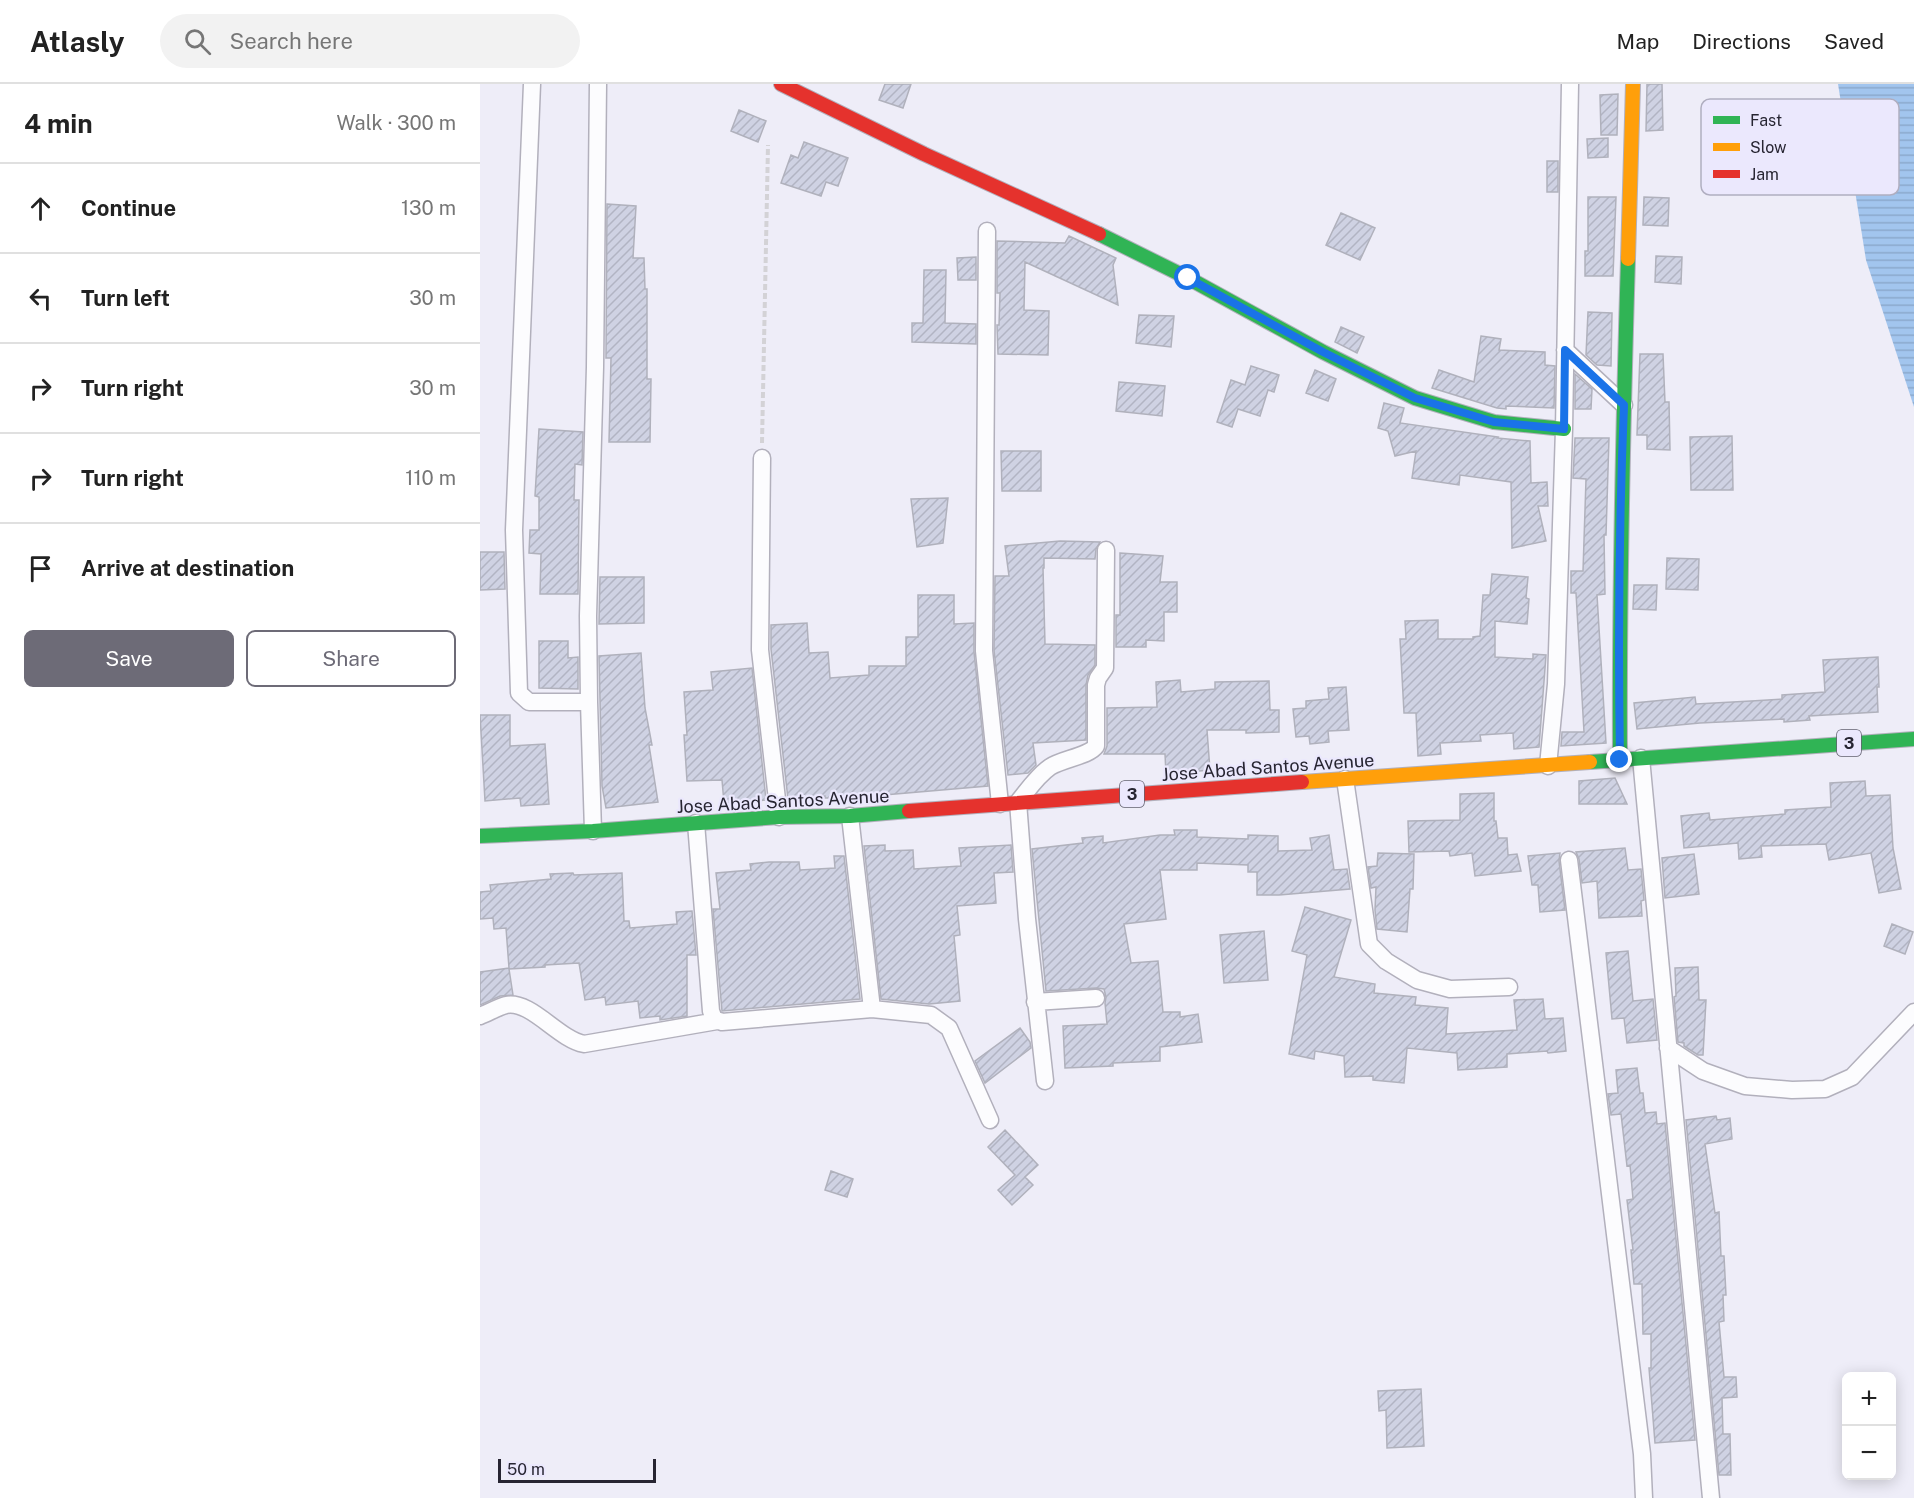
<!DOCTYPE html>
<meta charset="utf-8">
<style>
:root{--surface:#fff;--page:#f2f2f2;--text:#222;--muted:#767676;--line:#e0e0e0;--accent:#6d6b77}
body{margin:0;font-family:"Public Sans",sans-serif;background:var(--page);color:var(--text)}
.controls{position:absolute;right:18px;bottom:18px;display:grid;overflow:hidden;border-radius:9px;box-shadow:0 3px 15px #0003}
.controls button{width:54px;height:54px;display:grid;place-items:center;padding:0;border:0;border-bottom:2px solid var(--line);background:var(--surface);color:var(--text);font:30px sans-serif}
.scale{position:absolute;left:18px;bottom:15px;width:158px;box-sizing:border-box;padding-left:6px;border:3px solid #272532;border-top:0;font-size:16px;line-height:21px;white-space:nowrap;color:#272532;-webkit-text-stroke:4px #ebe8fd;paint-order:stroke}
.stop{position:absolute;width:18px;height:18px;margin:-14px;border:4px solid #1a73e8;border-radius:50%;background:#fff}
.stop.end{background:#1a73e8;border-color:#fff;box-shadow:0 2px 6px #0008}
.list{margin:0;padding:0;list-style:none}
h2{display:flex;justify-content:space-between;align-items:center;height:78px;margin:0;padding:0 24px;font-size:26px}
h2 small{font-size:20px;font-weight:400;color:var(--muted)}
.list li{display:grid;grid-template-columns:39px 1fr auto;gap:18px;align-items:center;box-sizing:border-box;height:90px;padding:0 24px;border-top:2px solid var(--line)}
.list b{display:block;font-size:22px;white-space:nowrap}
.list em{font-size:20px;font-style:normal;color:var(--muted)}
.actions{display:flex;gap:12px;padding:18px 24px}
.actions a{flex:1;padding:14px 0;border:2px solid var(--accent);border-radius:9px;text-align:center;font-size:21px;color:var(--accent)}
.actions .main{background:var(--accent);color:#fff}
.icon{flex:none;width:33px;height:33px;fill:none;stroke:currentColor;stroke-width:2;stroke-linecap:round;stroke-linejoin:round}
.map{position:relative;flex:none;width:1434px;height:1414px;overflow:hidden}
header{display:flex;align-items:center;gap:36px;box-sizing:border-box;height:84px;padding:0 30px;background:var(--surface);border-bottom:2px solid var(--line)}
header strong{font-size:28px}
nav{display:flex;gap:33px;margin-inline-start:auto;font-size:21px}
.search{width:420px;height:54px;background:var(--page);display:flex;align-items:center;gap:15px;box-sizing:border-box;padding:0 21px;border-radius:33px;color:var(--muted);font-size:22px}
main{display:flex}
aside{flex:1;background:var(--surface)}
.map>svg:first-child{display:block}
.water{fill:url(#water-rules)}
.building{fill:url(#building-hatch);stroke:#b0b1bc;stroke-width:1.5}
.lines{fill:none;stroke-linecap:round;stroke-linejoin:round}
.street-casing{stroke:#b2b0bc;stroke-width:19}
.fast-casing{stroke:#b2b0bc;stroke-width:16}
.slow-casing{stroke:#b2b0bc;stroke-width:16}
.jam-casing{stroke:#b2b0bc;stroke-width:16}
.path{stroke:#d3d2d6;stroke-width:4;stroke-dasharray:6 3;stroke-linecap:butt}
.street{stroke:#fcfcfe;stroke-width:16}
.fast{stroke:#30b455;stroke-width:14}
.slow{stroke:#ff9f0a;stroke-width:14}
.jam{stroke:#e5322d;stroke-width:14}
.route{stroke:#1a73e8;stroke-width:8}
.labels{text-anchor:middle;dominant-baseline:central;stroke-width:4.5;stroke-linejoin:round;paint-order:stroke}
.shield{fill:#ebe8fd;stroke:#62606f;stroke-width:1.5}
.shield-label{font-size:16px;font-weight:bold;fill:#272532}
.street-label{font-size:18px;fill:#272532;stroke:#ebe8fd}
.key{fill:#ebe8fd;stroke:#b0aec0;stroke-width:1.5}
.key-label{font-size:16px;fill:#272532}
</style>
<header>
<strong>Atlasly</strong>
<div class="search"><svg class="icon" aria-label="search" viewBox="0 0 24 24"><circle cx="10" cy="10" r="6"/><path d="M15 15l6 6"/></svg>Search here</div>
<nav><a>Map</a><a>Directions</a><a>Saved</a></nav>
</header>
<main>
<aside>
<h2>4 min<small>Walk · 300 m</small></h2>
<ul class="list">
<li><svg class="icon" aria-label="ahead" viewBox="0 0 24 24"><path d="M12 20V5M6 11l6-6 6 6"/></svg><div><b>Continue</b></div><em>130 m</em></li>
<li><svg class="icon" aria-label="left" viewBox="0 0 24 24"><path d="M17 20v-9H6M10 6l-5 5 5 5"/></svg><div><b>Turn left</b></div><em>30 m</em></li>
<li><svg class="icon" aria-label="right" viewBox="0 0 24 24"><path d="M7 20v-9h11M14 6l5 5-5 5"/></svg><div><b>Turn right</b></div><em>30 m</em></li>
<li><svg class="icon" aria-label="right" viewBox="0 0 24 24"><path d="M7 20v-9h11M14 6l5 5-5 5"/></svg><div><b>Turn right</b></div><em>110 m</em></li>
<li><svg class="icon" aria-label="arrive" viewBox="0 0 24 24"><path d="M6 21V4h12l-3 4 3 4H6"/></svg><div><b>Arrive at destination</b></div></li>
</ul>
<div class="actions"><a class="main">Save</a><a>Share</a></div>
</aside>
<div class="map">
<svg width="1434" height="1414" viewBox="0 0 1434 1414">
<defs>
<pattern id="water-rules" width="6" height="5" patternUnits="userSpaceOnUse" patternTransform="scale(1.5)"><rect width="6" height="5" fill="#a2c5ee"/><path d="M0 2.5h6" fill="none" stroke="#8ca9cd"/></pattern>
<pattern id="building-hatch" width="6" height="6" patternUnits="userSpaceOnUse" patternTransform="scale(1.5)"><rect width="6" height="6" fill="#cfd2e3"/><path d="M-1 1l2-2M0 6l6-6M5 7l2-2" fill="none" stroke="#b2b4c3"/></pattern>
</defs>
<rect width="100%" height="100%" fill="#eeedf8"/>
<!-- water -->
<path class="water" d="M1358 0H1434V323L1386 176Z"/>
<!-- building -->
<path class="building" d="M405 0H431L423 24 399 16Z
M1167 0H1182L1183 46 1166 47Z
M1138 10 1137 51H1121L1120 11Z
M259 26 286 37 278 58 251 47Z
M1128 54V73L1108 74 1107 55Z
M324 58 368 74 358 102 346 98 341 112 301 99 311 71 318 74Z
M1067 77H1078V108H1067Z
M1108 113H1136L1133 192H1105V167H1108Z
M1164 113 1189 114 1188 142 1163 141Z
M127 120 156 122 153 174H164L165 205H167V295H171L170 358H129L131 274H126Z
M861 129 895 144 880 176 846 161Z
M589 152 636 174 633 181 638 221 545 178 544 226 569 227 568 271 518 270 517 241H519L520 209H517V157L585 159Z
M1176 172 1202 173 1201 200 1175 198Z
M496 173V196H478L477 174Z
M444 186H466L465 239 496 240V260L432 258V239H443Z
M1108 228 1132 229 1131 282 1117 281 1106 271Z
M659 231 694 232 691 263 656 259Z
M861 243 884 253 877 269 855 258Z
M1001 252 1021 255 1019 266 1065 268V281L1075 282 1074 324 1026 322V325L1017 324 952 304 959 286 994 298Z
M1160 270H1183L1185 318H1189L1190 366 1167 365V351H1157Z
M771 282 799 291 794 308 788 306 780 332 758 325 752 343 737 338 751 296 765 301Z
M835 286 856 295 848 317 826 309Z
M1095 290 1112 305 1111 325H1095Z
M639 298 685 302 682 332 636 327Z
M904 319 924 324 920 339 1018 353 1017 354 1050 357 1051 399 1067 398 1068 422H1058L1066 457 1032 464 1031 398 980 391 979 401 932 394 936 367 915 372 908 347 898 344Z
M59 345 103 348 102 381 95 380 94 416H99L98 510H60L61 470 49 469 50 446H59V413L55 412Z
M1252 352 1253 406H1211L1210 353Z
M1095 354H1129L1126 451H1124L1125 510 1117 511 1126 659 1081 662 1082 648H1104L1096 509H1091V487H1103L1106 395 1093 394Z
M521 367H561V407H522Z
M468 414 463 459 437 463 431 415Z
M580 457 620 458 616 465 615 475 564 474V484H563L565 560 615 561V581L608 591 606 601V656L553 659 556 681 548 689 528 691 514 566 515 492H529L525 462Z
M0 468H24L25 505 0 506Z
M640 469 683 472 680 498H697V528H684V557L666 556V563H636V531H640Z
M1187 474 1219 475 1218 506 1186 505Z
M1012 490 1048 493 1046 514 1049 515 1047 540 1015 537V573L1053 575V570L1066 571 1059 663 1034 665 1033 649 1000 651 1001 657 960 659 961 670 938 672 936 629H924L920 555H926L925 537 958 536V555H993V553L1000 552 1003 511H1010Z
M120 493H164V539L119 540Z
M1154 501H1177L1176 526 1153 525Z
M438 511H474V540L494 539V568L508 702 369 714H345V712L308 715 291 565V541L327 539 329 569 348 568 350 594 389 591V582H426V553H438Z
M59 557H88V574L98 573V605L59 604Z
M161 569 165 624 172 661H169L178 718 126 724 122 702 119 572Z
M1398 573 1399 603H1397L1398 628 1329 632 1330 636 1304 638V635L1220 639 1157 645 1154 619 1215 613 1216 620 1271 617 1302 615V611L1345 608 1343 576Z
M272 584 286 716 244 719 242 696 207 697 204 651H207L204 608 233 606 231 588Z
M700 596 701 608 735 605V598L789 597 790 626H799V648L766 649V646H727L730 686 686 690 685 670H624L627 662V624L677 623 676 598Z
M866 603 869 646 848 647 849 658 830 660 829 652 816 653 813 625 826 624V617L849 615 848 604Z
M0 631H30V662L65 660 69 720 41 722 40 714 5 717Z
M1135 694 1147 720H1099V697Z
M1385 697 1386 712 1410 711 1413 764 1421 805 1399 809 1391 769 1349 776 1346 760 1281 762 1282 773 1259 775 1258 759 1204 764 1201 732 1229 729 1230 736 1305 730V726L1351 723 1350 699Z
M1014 709V737H1016L1018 754H1027L1028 771 1037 770 1041 787 995 792 992 769 970 772 969 767 929 768 928 737 980 736V710Z
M694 746H717V753L768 755V751L798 752V767L832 766 830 754 849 751 854 786 867 785 870 805 799 811H777V788H768V781L717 779V786H680L686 835 644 840 651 879 678 877 683 928H700V933L718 930 722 958 680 963V977L633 979V982L585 984 583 942 627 940 625 919 626 913 624 905 616 904 566 907 552 765 603 759 602 754 623 752V759L680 751H695Z
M405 761V767L433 766 434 785 481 782 479 764 531 761 533 788 514 789 516 819 477 822 480 851 474 852 480 917 449 920 401 915 384 762Z
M1145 764 1148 786 1161 785 1164 816 1161 817 1162 832 1119 834 1117 797 1102 799 1099 775 1096 768Z
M898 769 934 770 933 805H930L927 848 897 845 895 826 896 803 891 804 888 783 897 782Z
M1080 769 1079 777 1085 826 1060 828 1058 801H1052L1048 772Z
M1214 770 1219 810 1185 814 1182 774Z
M354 772H364L380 915 242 927 233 825H240L236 789 271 786 270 780 289 778H319L320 786 355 784Z
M93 789 94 791 142 789 144 837H149L150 844 197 840 196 828 212 827 216 871H207V932L180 936V932L160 934 158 917 126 921 125 913 105 916 99 879 65 881V883L29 885 33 911 20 912 0 921V888L29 884 26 844 14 845 13 834 0 835V808L11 807 10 801 71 795 70 790Z
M825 823 871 836 854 893 895 900 894 909 936 913 935 921 968 924 966 950 1037 946 1034 916 1063 915 1065 935 1083 934 1086 967 1068 969 1067 967 1027 970V983L978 986 977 969 927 964 924 999 893 996V992L865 993 864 972 835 967 834 975 809 970 827 871 812 867Z
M1412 840 1433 848 1425 870 1404 862Z
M784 847 788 896 744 899 740 851Z
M1148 867 1153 917 1173 915 1177 956 1147 959 1144 934 1132 935 1126 869Z
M1218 883 1219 916H1226L1223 971H1218L1204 962V959L1198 958 1194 913 1196 912 1195 884Z
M540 944 550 958 551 964 505 999 495 977Z
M1157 984 1160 1009H1163L1165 1029 1176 1028 1177 1040 1185 1039 1215 1356 1175 1359 1169 1284H1171V1250H1163L1162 1200H1154L1151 1166H1153L1147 1116 1153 1115 1150 1081 1147 1082 1141 1030 1131 1031 1128 1010 1138 1009 1136 986Z
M1236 1032 1237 1036 1250 1034 1252 1055 1225 1060 1235 1129 1239 1128 1241 1172H1244L1246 1211H1243L1244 1237 1239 1238 1244 1293H1256L1257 1313 1242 1314 1243 1350H1250L1251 1391H1239L1206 1036Z
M525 1046 558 1081 545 1093 553 1101 532 1121 518 1106 535 1091 508 1063Z
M351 1087 373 1095 367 1113 345 1106Z
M941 1305 944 1362 907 1364 906 1326 899 1327 898 1307Z"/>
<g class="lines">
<defs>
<path id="street" d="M52 0 34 446 39 609 49 618H109
M507 147 504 567 520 720
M1085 266 1144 321
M282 374 280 566 299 733
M1161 674 1231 1414
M1068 682 1076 600 1084 345 1090 0
M865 695 889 860 906 877 937 896 970 905 1029 903
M370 732 392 925
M216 739 231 927 234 935 242 938 392 925 451 931 469 944 510 1036
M113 747 109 618 108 532 115 283 118 0
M1089 776 1162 1370 1164 1414
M555 918 616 914
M0 932C8 929 18 923 26 921 51 916 78 955 104 960L237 937
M1188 964 1223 987 1265 1002 1312 1006 1345 1005 1372 993 1434 928
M565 997 547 835 538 718C548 706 557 692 570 683 582 675 609 672 616 662V601L618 594 625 584 626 466"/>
<path id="fast" d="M619 150 708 194 843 268 935 314 1014 338 1084 345
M1140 676C1139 509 1143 342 1148 175
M1110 678 1434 655
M0 752 113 747 299 733 370 732 429 727"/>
<path id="slow" d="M1148 175 1153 0
M822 698 1110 678"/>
<path id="jam" d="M301 0 444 70 619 150
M429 727 822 698"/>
</defs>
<!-- street casing -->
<use href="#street" class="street-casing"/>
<!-- fast casing -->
<use href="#fast" class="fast-casing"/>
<!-- slow casing -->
<use href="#slow" class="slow-casing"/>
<!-- jam casing -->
<use href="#jam" class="jam-casing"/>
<!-- path -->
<path class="path" d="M282 359 288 61"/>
<!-- street -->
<use href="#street" class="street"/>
<!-- fast -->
<use href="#fast" class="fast"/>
<!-- slow -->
<use href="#slow" class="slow"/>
<!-- jam -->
<use href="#jam" class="jam"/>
</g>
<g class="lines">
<!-- route -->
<path class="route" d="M708 194 843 268 935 314 1014 338 1084 345 1085 266 1144 321C1139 439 1138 557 1140 676"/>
</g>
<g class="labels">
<!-- shield labels -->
<g class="shield">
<rect x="1357" y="646" width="24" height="26" rx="4.5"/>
<rect x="640" y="697" width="24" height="26" rx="4.5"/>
</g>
<g class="shield-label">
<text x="1369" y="659">3</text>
<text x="652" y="710">3</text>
</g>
<!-- street labels -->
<g class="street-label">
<text transform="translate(788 683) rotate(-4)">Jose Abad Santos Avenue</text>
<text transform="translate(303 717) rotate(-3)">Jose Abad Santos Avenue</text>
</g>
</g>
<!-- legend -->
<rect x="1221" y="15" width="198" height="96" rx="9" class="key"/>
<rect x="1233" y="32" width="27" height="8" fill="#30b455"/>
<rect x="1233" y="59" width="27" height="8" fill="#ff9f0a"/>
<rect x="1233" y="86" width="27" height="8" fill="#e5322d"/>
<g class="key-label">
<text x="1270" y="42">Fast</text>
<text x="1270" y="69">Slow</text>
<text x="1270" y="96">Jam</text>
</g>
</svg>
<div class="controls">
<button>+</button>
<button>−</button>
</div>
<div class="scale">50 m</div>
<div class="stop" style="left:708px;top:194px"></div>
<div class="stop end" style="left:1140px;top:676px"></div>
</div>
</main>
